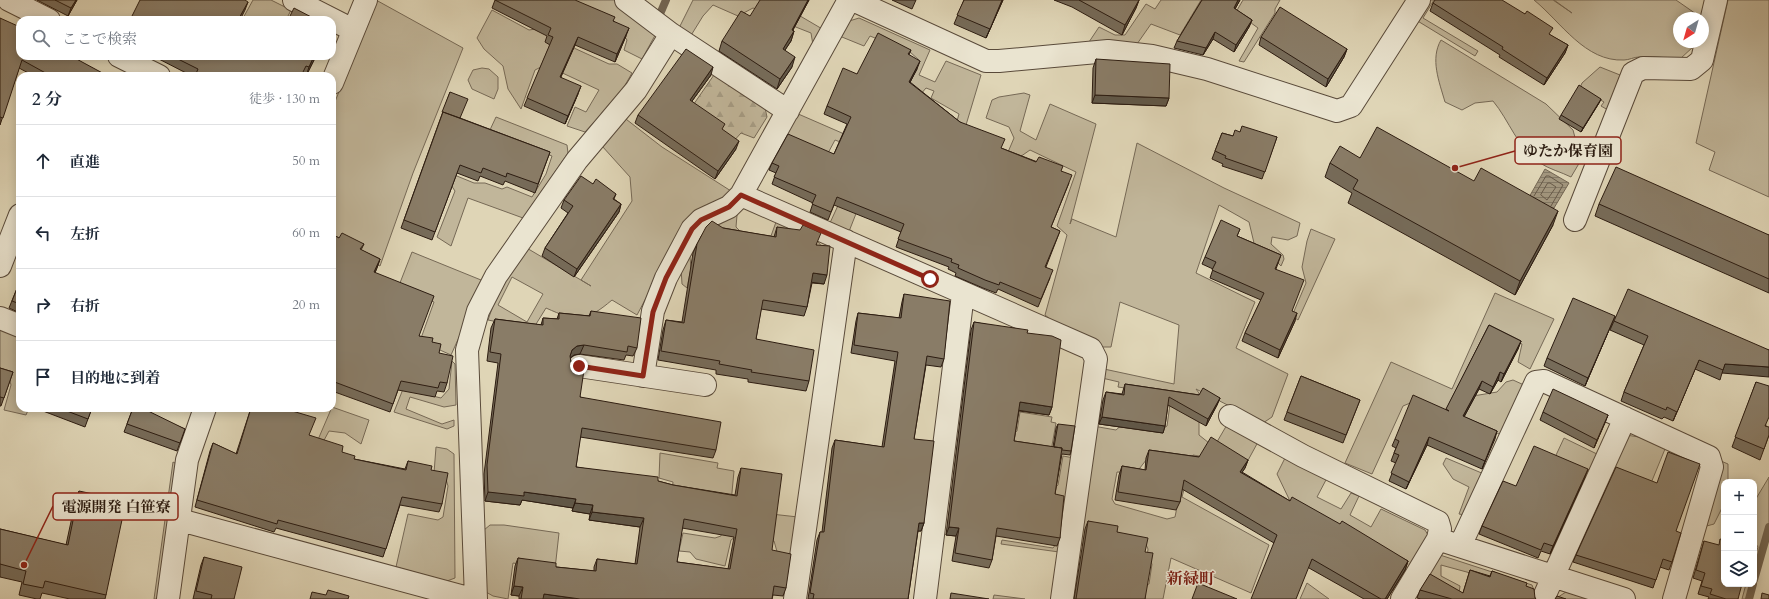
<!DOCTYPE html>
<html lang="ja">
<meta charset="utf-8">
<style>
:root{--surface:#fff;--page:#f2f2f3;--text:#1f2937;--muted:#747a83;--line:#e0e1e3}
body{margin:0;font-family:Cardo,"Noto Serif JP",serif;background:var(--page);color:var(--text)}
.controls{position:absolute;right:12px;bottom:12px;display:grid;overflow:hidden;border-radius:8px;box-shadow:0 2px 10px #0003}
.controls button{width:36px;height:36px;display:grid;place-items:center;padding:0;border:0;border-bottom:1px solid var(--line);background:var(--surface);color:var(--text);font:20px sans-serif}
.compass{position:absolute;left:1673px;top:12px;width:36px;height:36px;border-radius:50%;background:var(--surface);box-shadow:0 2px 10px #0003;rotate:217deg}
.stop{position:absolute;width:12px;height:12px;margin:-9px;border:3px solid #8f2418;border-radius:50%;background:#fff}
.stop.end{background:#8f2418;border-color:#fff;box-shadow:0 1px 4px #0008}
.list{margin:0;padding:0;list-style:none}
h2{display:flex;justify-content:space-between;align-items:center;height:52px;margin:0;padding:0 16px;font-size:17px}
h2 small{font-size:13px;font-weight:400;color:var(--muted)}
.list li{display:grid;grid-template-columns:26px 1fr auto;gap:12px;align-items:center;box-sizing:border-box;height:72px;padding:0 16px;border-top:1px solid var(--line)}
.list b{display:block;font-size:15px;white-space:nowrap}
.list em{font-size:13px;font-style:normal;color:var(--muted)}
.icon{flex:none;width:22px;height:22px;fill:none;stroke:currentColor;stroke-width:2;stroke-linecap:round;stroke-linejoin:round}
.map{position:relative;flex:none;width:1769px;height:599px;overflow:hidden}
.search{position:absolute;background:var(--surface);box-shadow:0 2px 10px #0003;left:16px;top:16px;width:320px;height:44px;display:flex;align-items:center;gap:10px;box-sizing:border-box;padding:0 14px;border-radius:12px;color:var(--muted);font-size:15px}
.panel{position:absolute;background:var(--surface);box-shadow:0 2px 10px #0003;left:16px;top:72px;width:320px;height:340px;border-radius:12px}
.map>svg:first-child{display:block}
.green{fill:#c1b69a;stroke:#766956;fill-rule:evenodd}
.forest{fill:url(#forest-firs);stroke:#766956}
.water{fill:url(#water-rules);stroke:#736552}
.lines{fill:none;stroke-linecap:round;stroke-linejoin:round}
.shore{stroke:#675948;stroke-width:1}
.stream{stroke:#736552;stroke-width:8}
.minor-casing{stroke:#594a3a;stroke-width:24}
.minor{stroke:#eae4d0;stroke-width:22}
.wall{fill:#766b59;stroke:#2c1c11;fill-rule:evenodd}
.shaded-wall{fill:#605748;stroke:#2c1c11}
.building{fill:#897c67;stroke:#2c1c11;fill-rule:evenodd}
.route{stroke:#8f2418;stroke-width:5}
.labels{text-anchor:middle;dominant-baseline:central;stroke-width:3;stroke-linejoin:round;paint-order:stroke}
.quarter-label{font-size:16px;font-weight:bold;fill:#7a1f14;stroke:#eae4d0}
.leader{fill:none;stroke:#8f2418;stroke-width:1.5}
.callout-dot{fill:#8f2418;stroke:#eae4d0;stroke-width:1.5}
.callout{fill:#eae4d0;stroke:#8f2418;stroke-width:1.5}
.callout-label{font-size:15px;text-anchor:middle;font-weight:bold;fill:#2c1c11}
</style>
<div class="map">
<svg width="1769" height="599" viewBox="0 0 1769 599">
<defs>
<pattern id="forest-firs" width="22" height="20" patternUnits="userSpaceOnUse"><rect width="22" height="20" fill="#c1b69a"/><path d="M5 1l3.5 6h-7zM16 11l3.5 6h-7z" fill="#a69c84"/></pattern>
<pattern id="water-rules" width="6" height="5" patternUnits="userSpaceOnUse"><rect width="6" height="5" fill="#a2967e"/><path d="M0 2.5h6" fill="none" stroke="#847a66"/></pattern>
</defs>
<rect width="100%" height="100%" fill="#dfd5b6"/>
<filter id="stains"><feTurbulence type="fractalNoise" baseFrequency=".005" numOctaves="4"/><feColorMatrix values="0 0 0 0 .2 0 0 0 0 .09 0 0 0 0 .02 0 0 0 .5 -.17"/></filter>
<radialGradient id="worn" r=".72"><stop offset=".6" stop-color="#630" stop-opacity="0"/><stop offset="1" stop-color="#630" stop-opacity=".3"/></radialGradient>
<!-- green -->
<path class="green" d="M253 0H271L291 10 286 20H242Z
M376 0 463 48 413 173 380 266 332 244V109Z
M556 0H616L658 30 642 59 624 50 627 40 620 30 563 43 609 64H617L632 73 620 94 585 132 567 126 575 107 586 112 599 90 556 70 541 67 535 70 521 109 508 89 503 66 484 49 477 38 492 10 529 30 536 29Z
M693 0H773L824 30 813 45 811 33 783 22 767 13 753 8 738 16 713 5 703 16 690 37 678 30Z
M1161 0H1201L1180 35 1151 24 1137 44 1089 42 1099 27 1115 35H1125L1146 4 1155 9Z
M1243 0H1280L1275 9V13L1244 62 1239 61 1258 28 1236 12Z
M1429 0H1434L1423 18 1478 51 1475 56 1416 20Z
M1534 0H1553L1572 13 1554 0H1676L1699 16 1698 18H1679V42H1694V46L1680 59C1666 58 1653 56 1639 57 1634 57 1629 60 1624 60 1585 62 1561 22 1534 0Z
M1728 0H1769V197L1709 170 1715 152 1696 143Z
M859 18 930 50 919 75 935 82 946 61 981 75 960 145 951 142 959 114 931 98 934 91 926 88 915 101 907 90 919 60 910 52 870 36 864 46 837 35 846 22Z
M1441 40 1546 104 1573 130 1581 160 1571 177C1561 172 1549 169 1540 163 1518 149 1509 120 1493 101L1475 103 1462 110 1445 102C1439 81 1430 59 1441 40Z
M1600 67 1620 75 1608 110 1601 106 1604 102 1580 88 1582 83Z
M482 68 489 69 498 77V89L494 99 472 89 468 80 473 70Z
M1024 93 1030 95 1020 131 1036 140 1050 104 1096 124 1070 224 1072 219 1116 237 1137 143 1224 188 1300 223 1297 236 1288 240 1272 237 1271 244 1283 255 1284 259 1281 266 1269 254 1254 243 1249 222 1219 205 1196 273 1255 302 1236 348 1288 374 1272 417 1263 423 1196 389 1199 393V435L1214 447 1228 423 1258 442 1246 464 1193 455 1182 497 1269 545 1251 593 1171 558 1163 599H1108L1149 584 1152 564 1147 557 1148 549 1144 540 1096 528 1086 545H1077L1093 426 1116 430 1124 423 1161 430 1167 426 1170 404 1165 394 1118 387 1119 382 1102 378 1104 369 1174 384 1179 325 1120 302 1111 347H1101L1055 323 1045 315 1067 235 1057 226 1076 172 1030 150 1017 159 997 178 1014 138 1009 127 986 118 992 100 999 97ZM1150 455 1178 502 1175 517 1167 519 1115 504 1112 499 1117 472 1136 473Z
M796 113 881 150 848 234 829 225 841 199 874 155 835 140 827 155 785 135Z
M622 116 662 147 731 191 662 268 637 315 612 300C586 322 577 322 546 308L533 329 488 320 496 297 525 247 591 286 581 280 632 201 630 177 602 146ZM512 277 543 294 527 322 498 305Z
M496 117 567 145 568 153 523 218 468 198 451 246 437 237 455 191 449 182 452 174 474 183H485L502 189 507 187 532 197 546 174 552 156 489 132Z
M737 215 736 227 741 232 771 236 776 222C791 228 819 234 824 252L805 249 806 242 794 235 777 234 769 243 736 239 733 242 707 229 690 257 691 268 687 288 682 284 681 268 694 239 704 227Z
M1311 229 1335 239 1298 320 1292 316 1306 283 1302 267 1307 241Z
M412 252 481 280 483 284 451 355 420 341 434 302 398 288Z
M1495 293 1554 319 1530 369 1518 362 1522 344 1490 330 1473 396 1497 392 1506 382 1513 380 1524 385 1501 435 1455 412 1441 417 1415 401 1403 406 1372 474 1345 463 1391 362 1452 389Z
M0 329 20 337V408H29L26 415 4 410 11 385 9 377 0 374Z
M452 361 455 364 456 405 444 407 410 397 406 409 442 424 454 420V426L447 429 394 412 403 389 441 398 449 389Z
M332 407 369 420 361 444 345 433 329 431 322 444 317 442Z
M1020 412 1052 417 1051 422 1056 423 1051 451 962 429 1011 436 1017 431Z
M1626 435 1639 437 1665 449 1649 488 1614 467Z
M1564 438 1599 455 1586 484 1550 468Z
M436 447 447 449 454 454 455 578 447 581 396 567 408 514 438 520 443 517 448 486 445 476 434 473Z
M660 453 718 463 717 468 734 471 731 503 735 510 798 517 788 590 774 541 739 534 731 540 725 566 696 559 690 552 679 551 683 533 715 538 721 536 725 511 669 519 673 482 659 478Z
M1063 456 1074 458 1059 552 1001 544 1002 540 1053 548 1056 544 1052 491 1058 485Z
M1286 456 1327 478 1317 497 1341 509 1351 493 1359 496 1350 515 1371 527 1381 509 1425 530 1428 535 1395 591 1290 501 1277 474Z
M1446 458 1484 474 1465 515 1459 514 1469 487 1453 479 1443 464Z
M1721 461 1728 464V482H1724L1723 506 1714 524 1703 527Z
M173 462 177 464 160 599H154Z
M1769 477V536L1751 599H1742L1746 584H1754V560L1758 547 1754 541V502Z
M490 525H504L559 533 555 569 513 563 508 599 493 596 486 592 484 530Z
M1440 555 1532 585 1535 593 1518 586 1441 565V576L1460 586 1459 594 1422 579Z
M1307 583 1329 599H1300Z
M1566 592 1589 599H1555Z
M994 595 1025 599H993Z"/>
<!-- forest -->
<path class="forest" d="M716 72 765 108 767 117 754 138 741 133 732 143 689 111Z"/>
<!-- water -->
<path class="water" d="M1545 169 1569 183 1551 213 1528 199Z"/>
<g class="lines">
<!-- shore -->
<path class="shore" d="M1548 183H1550L1556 187 1547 200 1541 195Z
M1534 196 1546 176H1549L1563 185 1551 206"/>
<!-- stream -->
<path class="stream" d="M661 23 660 14 666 0
M1754 580 1769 527
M1749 599 1753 584"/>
<defs>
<path id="minor" d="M9 0 49 20
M294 0 353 30
M626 0 671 34 788 111
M849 0 741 195 1091 349 1096 359 1062 599
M853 0 986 61H999L1108 51 1152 56 1207 69 1337 111 1351 106 1419 0
M119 56 159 76
M332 83 366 0
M1575 220 1633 73 1643 68 1691 69 1702 60 1716 0
M0 266 20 215
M0 318 20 326
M579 366 705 385
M643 376 653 311 666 278 692 229 701 220 729 207 741 195
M1230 416 1303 456 1438 522 1440 529 1438 539 1402 599
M180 520 472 599
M1447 542 1624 599
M1460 546 1536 382 1544 381 1709 457 1712 467 1674 599
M168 599 187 460 205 408
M476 599 467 350 478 311 496 276 577 160 636 90 671 34
M795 599 846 241
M925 599 963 294
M1543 599 1625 418"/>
</defs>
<!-- minor casing -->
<use href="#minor" class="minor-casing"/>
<!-- minor -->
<use href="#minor" class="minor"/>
</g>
<!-- wall -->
<path class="wall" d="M37 0H77L68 16Z
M495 0 614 21 626 36 615 62 575 45 561 77 578 94 565 124 524 106 550 45 545 42 547 36 492 8Z
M809 0 793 30 794 31 791 41 785 50 792 67 777 89 719 51 722 41 750 16Z
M892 0H916L912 9Z
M964 0H1003L986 38 954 24Z
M1054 0H1139L1136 8 1122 35 1072 7Z
M1202 0H1240L1235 9 1252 20 1249 27 1234 52 1213 39 1203 55 1174 48 1177 41Z
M1433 3 1525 14 1550 35 1568 45 1565 53 1544 85 1499 57 1500 55 1430 11Z
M0 18 20 56 108 76H34L19 68 0 125Z
M1261 37 1347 49 1344 57 1326 87 1259 45Z
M911 50 909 55 917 69 910 82 960 122 1001 148 1061 171 1069 183 1051 227 1060 231 1046 267 1050 278 1038 307 998 289 996 293 983 288 955 276 956 273 948 269 949 267 896 247 901 232 834 205 828 220 810 212 813 203 772 184 776 173 769 170 772 163 834 154 847 124 824 114 827 106 857 74Z
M153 56H316L306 76 303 74 302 76H192Z
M1096 59 1169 98 1166 106 1092 103 1093 68Z
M711 75 692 101 736 149 715 179 635 123 638 115Z
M450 92 460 118 550 152 535 193 505 181 503 185 480 176 478 181 457 173 432 240 401 228Z
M1601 99 1599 103 1581 132 1559 119 1561 115Z
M1240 132 1277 137 1262 179 1222 166 1223 164 1212 159 1222 133 1233 136Z
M1360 158 1553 225 1515 295 1348 203 1352 193 1325 177 1330 163Z
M593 184 616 194 614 199 621 204 619 212 574 277 542 256 545 248 568 213 561 208 564 200Z
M1599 204 1769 235V293L1595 216Z
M777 227 817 245 824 284 812 283 807 307 804 316 761 309 756 339 809 381 806 391 748 382V379L716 374V370L658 360 663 330 666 320 682 322 693 253 697 244 723 228 774 237Z
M1240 229 1237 236 1281 255 1276 269 1292 311 1295 321 1278 358 1242 341 1245 333 1261 300 1210 278 1213 269 1202 264 1205 257Z
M332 234 339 238 364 244 361 250 380 259 375 273 419 336 432 342 439 353 447 383 444 392 437 391 435 397 398 390 390 412 332 391Z
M20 281V313L9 308Z
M904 294 944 359 941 367 926 365 914 439 924 523 921 531H918L908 599H808L817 540 820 532H822L832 448 835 440 882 447 895 361 851 353 856 321 858 313 899 318 902 302Z
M591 311 637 348 633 356 626 355 624 360 580 354 574 355 570 358 571 362 580 397 716 450 713 458 580 437 576 467 658 481 673 485 735 495 738 477 741 468 786 588 783 596 773 595 772 599H519V596L511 595 515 566 518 558 556 567 594 571V567L597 559 635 564 640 527 589 520 590 514 572 511 573 508 522 500 520 505 485 501 484 474 498 363 487 361 491 328 495 319 541 325 543 318 557 319 559 313 589 316ZM682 528 734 537 728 569 677 562Z
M1615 316 1585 386 1544 366 1547 358Z
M1614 321 1769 350 1722 373 1720 380 1695 369 1673 421 1664 417 1662 419 1621 401 1624 392 1644 345 1610 330Z
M974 322 1027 333 1052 407 1049 415 1019 411 1014 441 1053 447 1056 428 1058 424 1071 451 1070 455 1062 454 1055 494 1060 538 1057 546 996 536 992 560 989 568 952 561 956 536 946 535 971 330Z
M1489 325 1521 341 1518 349 1501 382 1498 380 1490 394 1479 389 1464 417 1497 431 1482 469 1427 445 1406 489 1389 481 1396 463 1391 461 1396 448 1392 446 1395 439 1446 410Z
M0 368 13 372 1 406H0Z
M1301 376 1360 400 1343 443 1284 420Z
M1756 382 1766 426 1769 435 1760 460 1732 447Z
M1125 384 1220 398 1217 405 1206 426 1168 405 1165 426 1163 433 1099 424 1103 400 1106 392 1122 394Z
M45 408H92L85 427 43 411Z
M133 408 185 429 177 451 124 432Z
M251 408H282L309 435 354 459 405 469 408 461 431 470 442 504 439 512 400 505 383 557 276 528 274 532 195 507 210 451 213 443 236 454Z
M1543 412 1608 415 1594 448 1540 420Z
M1149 450 1199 457 1248 460 1245 468 1242 472 1290 501 1408 561 1405 570 1387 599H1364L1309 568 1274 543 1182 489 1180 502 1176 510 1115 500 1119 475 1122 466 1145 470 1146 458Z
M1585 477 1550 554 1541 551 1538 558 1479 534 1482 526 1516 486Z
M79 491 106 595 105 599H70L42 593 40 599H37L19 595 22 582 0 577V529L66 545 75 503Z
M1088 521 1117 532 1145 552V599H1074L1085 529Z
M1676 531 1672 562 1669 570 1660 567 1653 588 1573 562 1576 555Z
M1704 541 1738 599H1708L1709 597 1698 594 1702 581 1693 578Z
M204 557 234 599H193L201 565Z
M1470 570 1490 576 1492 571 1526 586 1536 599H1421L1417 598 1420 590 1463 593Z"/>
<!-- shaded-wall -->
<path class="shaded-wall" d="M76 0H77L68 16 71 8Z
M808 0H809L788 39 792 30Z
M1002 0H1003L986 38 990 29Z
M1139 0 1136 8 1122 35 1125 25Z
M1238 0H1240L1231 16 1234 8Z
M248 2 245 10 240 20H238Z
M1252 20 1249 27 1234 52 1236 45Z
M629 28 626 36 615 62 617 54Z
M794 31 791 41 779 59 783 49Z
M1215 32 1213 39 1203 55 1206 48Z
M578 37 575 45 557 85 560 77Z
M1568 45 1565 53 1544 85 1547 78Z
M1347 49 1344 57 1326 87 1328 79Z
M314 56H316L306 76 309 67Z
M795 57 792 67 777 89 780 79Z
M920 61 917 69 906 90 909 82Z
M713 67 711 75 687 108 690 100Z
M581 86 578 94 565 124 568 116Z
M1095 95 1169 98 1166 106 1092 103Z
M1601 99 1599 103 1581 132 1583 128Z
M739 141 736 149 715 179 718 171Z
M621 204 619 212 574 277 577 269Z
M1558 211 1553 225 1515 295 1520 281Z
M380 259 377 268 371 281 374 272Z
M813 273 827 275 824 284 810 282Z
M1297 313 1295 321 1278 358 1280 350Z
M1615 316 1585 386 1588 378Z
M1521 341 1518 349 1501 382 1504 374Z
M584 345 580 354 574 355 569 359 572 350 577 346Z
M1699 360 1695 369 1673 421 1677 412Z
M1725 364 1769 367V377L1722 373Z
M1500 372 1498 380 1490 394 1493 387Z
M1482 381 1479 389 1460 424 1463 416Z
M1220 398 1217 405 1206 426 1208 419Z
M1020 402 1052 407 1049 415 1017 410Z
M1608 415 1605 423 1594 448 1597 440Z
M1102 417 1165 426 1163 433 1099 424Z
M1497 431 1495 439 1482 469 1485 461Z
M1429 437 1427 445 1406 489 1409 482Z
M1248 460 1245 468 1237 480 1240 472Z
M1588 469 1585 477 1550 554 1553 546Z
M488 492H524L576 499 573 508 522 500 520 505 485 501Z
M575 503 593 505 590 514 572 511Z
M592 512 644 518 640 527 589 520Z
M919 523H924L921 531H916Z
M949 527 959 528 956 536 946 535Z
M1408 561 1405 570 1387 599H1385Z
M514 586 523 587 519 596 511 595Z
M544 594 580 599H542Z"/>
<!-- building -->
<path class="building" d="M55 0H76L71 8Z
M140 0H245L248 2 238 20H130Z
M495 0H575L615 17 613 21 629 28 617 54 578 37 560 77 581 86 568 116 527 98 553 37 548 35 551 28Z
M760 0H808L792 30 794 31 783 49 795 57 780 79 722 41 741 11 750 16Z
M964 0H1002L990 29 957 15Z
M1079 0H1139L1125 25Z
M1202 0H1238L1234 8 1252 20 1236 45 1215 32 1206 48 1177 41Z
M1435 0H1502L1525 14 1527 11 1553 28 1549 34 1568 45 1547 78 1502 49 1503 47 1433 3Z
M1280 7 1347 49 1328 79 1261 37Z
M294 8 317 20H288Z
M0 18 20 27V56H71L108 76H51L22 60 3 118 0 117Z
M878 33 911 50 908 54 920 61 909 82 960 122 1005 139 1001 148 1036 162 1039 157 1063 166 1061 171 1072 175 1051 227 1060 231 1045 267 1053 270 1041 299 1000 282 999 285 985 280 958 268 959 265 951 262 952 259 898 239 904 224 837 197 831 212 812 204 816 195 774 177 779 166 772 163 788 134 834 154 851 117 827 106 843 68 857 74Z
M686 49 713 67 690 100 725 124 722 129 739 141 718 171 638 115Z
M172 56H314L309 67 306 66 301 76H195L198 69Z
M1096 59 1170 64 1169 98 1095 95Z
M1579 85 1601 99 1583 128 1561 115Z
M450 92 468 99 460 118 443 112H442Z
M443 112 550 152 538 184 507 173 506 177 483 168 481 173 460 165 435 232 404 220Z
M1242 126 1277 137 1265 172 1225 158 1226 156 1215 151 1222 133 1233 136 1235 130 1240 132Z
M1377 127 1474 181 1481 168 1558 211 1520 281 1353 189 1358 180 1330 163 1340 146 1360 158Z
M1616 167 1769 235V279L1599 204Z
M581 176 593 184 596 179 616 194 613 199 621 204 577 269 545 248 573 206 564 200Z
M1221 220 1240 229 1237 236 1281 255 1275 269 1304 280 1292 311 1297 313 1280 350 1245 333 1264 293 1212 270 1216 262 1205 257Z
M712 221 723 228 776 237 777 227 800 230 803 225 821 233 816 245 830 246 827 275 813 273 807 307 763 300 756 339 814 350 809 381 751 372 752 370 719 364 720 361 661 351 666 320 684 323 697 244 706 227Z
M342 233 364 244 360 249 380 259 374 272 434 296 419 336 433 338 432 342 441 344 439 353 453 356 447 383 440 382 438 388 401 381 393 404 332 381V234L339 238Z
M20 281V304L12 301Z
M1628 289 1769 350V367L1725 364 1723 370 1699 360 1677 412 1667 407 1666 410 1624 392 1648 336 1614 321Z
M904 294 950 301 944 359 927 356 914 439 934 441 924 523H919L908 599H813L814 594 810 593 820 532H824L835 440 884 447 898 352 854 345 858 313 901 318Z
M1573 298 1615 316 1588 378 1547 358Z
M591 311 641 318 637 348 628 346 627 352 584 345 577 346 572 350 570 356 571 362 575 367 584 370 580 397 721 422 716 450 582 428 576 467 658 477V481L673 485 737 496 741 468 782 474 772 550 791 554 786 588 774 586 772 599H580L544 594 543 599H521L523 587 514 586 518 558 556 563V567L596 571 597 559 637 564 644 518 592 512 593 505 575 503 576 499 524 492V496L488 492 487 465 501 354 490 352 495 319 543 325V318L559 319V313L590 316ZM684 519 737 529 730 569 677 562Z
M974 322 1028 330 1027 333 1052 336 1061 340 1052 407 1020 402 1014 441 1062 448 1055 494 1064 496 1060 538 997 528 992 560 955 553 959 528 949 527Z
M1489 325 1521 341 1504 374 1500 372 1493 387 1482 381 1463 416 1497 431 1485 461 1429 437 1409 482 1391 473 1399 455 1394 453 1399 441 1395 439 1413 395 1449 411 1446 409Z
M0 368 13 372 4 398 0 397Z
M1301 376 1360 400 1346 435 1287 412Z
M1756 382 1769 386V417L1765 426 1769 427V435L1764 449 1735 437Z
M1125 384 1199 395 1203 388 1220 398 1208 419 1169 397 1165 426 1102 417 1106 392 1124 395Z
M1553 389 1608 415 1597 440 1543 412Z
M59 408H92L88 419Z
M133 408H142L185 429 180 443 127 424Z
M251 408H282L316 418 309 435 343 446 342 452 355 456 354 459 406 470 408 461 432 466 431 470 448 473 442 504 402 497 386 549 278 520 277 524 197 500 213 443 237 454Z
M1058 424 1075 426 1071 451 1062 450V448L1054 447Z
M1211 437 1248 460 1240 472 1290 501 1292 497 1340 524 1342 521 1408 561 1385 599H1381L1312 559 1296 599H1251L1277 535 1184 480 1180 502 1118 492 1122 466 1146 470 1149 450 1199 457Z
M1534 446 1588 469 1553 546 1544 543 1541 550 1482 526 1503 481 1516 486Z
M1668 452 1700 464 1676 531 1681 533 1672 562 1663 559 1656 580 1576 555 1616 467 1657 483Z
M79 491 126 501 106 595 45 581 43 588 23 584 26 571 0 564V529L68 545Z
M1088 521 1118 526 1117 532 1148 538 1145 552 1153 553 1145 599H1076Z
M1720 539 1724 540V584H1742L1738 599H1726L1710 594 1712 589 1701 586 1705 573 1696 570 1704 541 1719 545Z
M204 557 242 567 234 599H211L212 595 196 591Z
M1470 570 1490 577 1492 571 1527 583 1526 586 1534 589 1535 598 1536 599H1452L1420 590 1430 574 1463 593Z
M1198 583 1237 599H1192Z
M328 590 349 596 348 599H310L312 592 326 595Z
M951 593 989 599H950Z
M1762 593 1769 595V599H1761Z
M1557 596 1566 599H1555Z"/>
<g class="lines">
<!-- route -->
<path class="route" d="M579 366 643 376 653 312 666 278 692 229 701 220 729 207 741 195 930 279"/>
</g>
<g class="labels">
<!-- quarter labels -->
<g class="quarter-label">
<text x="1191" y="579">新緑町</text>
</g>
</g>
<!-- callouts -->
<path class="leader" d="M1455 168L1515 151M24 565L53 506"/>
<g class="callout-dot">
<circle cx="1455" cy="168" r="4"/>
<circle cx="24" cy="565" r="4"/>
</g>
<g class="callout">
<rect x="1515" y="137" width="106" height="27" rx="4"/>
<rect x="53" y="493" width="125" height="27" rx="4"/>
</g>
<g class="callout-label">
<text x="1568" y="156">ゆたか保育園</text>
<text x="116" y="512">電源開発 白笹寮</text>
</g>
<rect width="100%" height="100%" filter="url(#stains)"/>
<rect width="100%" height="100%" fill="url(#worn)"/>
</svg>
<div class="controls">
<button>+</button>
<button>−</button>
<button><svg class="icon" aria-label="layers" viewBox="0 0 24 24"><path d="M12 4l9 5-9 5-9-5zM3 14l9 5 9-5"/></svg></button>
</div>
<svg class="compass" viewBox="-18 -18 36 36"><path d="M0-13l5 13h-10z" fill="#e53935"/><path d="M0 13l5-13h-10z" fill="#747a83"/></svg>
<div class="stop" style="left:930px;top:279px"></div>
<div class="stop end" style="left:579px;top:366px"></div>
<div class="search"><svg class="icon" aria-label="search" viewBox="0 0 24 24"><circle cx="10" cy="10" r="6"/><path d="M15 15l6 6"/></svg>ここで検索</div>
<section class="panel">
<h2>2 分<small>徒歩 · 130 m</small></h2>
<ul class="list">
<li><svg class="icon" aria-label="ahead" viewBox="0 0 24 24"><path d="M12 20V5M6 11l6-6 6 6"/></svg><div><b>直進</b></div><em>50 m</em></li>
<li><svg class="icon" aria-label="left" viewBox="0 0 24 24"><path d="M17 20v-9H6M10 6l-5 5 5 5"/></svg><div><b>左折</b></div><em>60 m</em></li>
<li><svg class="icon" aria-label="right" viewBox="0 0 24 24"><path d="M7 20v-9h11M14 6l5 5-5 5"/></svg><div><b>右折</b></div><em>20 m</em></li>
<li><svg class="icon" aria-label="arrive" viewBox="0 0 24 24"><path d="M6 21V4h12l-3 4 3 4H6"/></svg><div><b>目的地に到着</b></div></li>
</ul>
</section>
</div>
